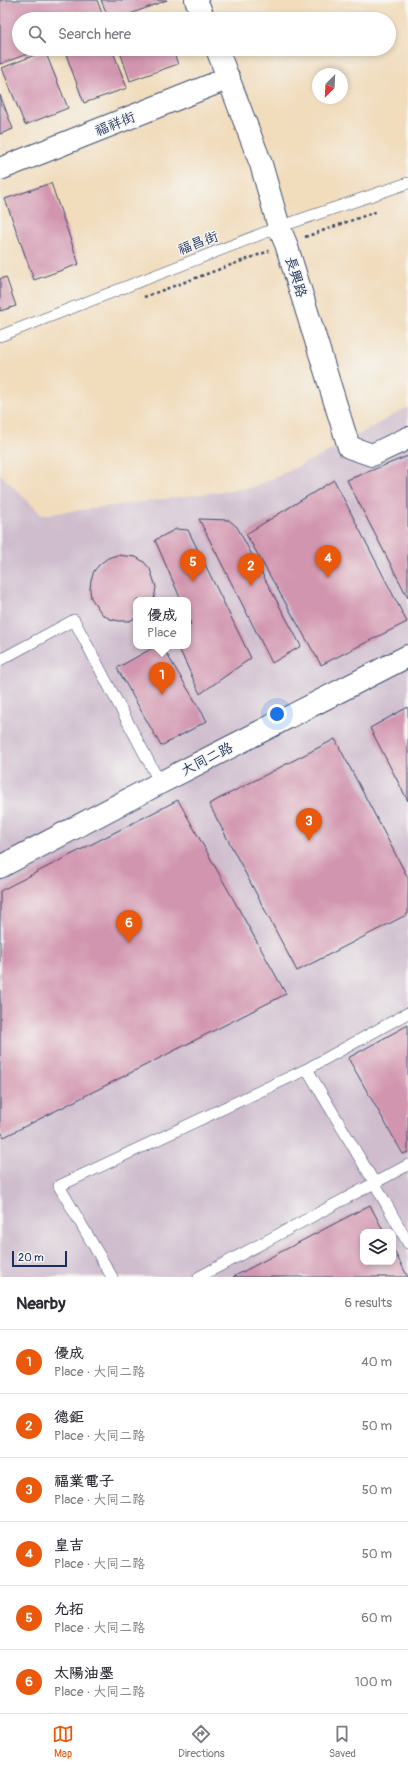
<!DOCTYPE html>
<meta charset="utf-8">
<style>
:root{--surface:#fff;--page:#f7f7f7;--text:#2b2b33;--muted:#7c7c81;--line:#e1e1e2;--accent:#ea580c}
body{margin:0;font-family:Pangolin,"LXGW WenKai TC",sans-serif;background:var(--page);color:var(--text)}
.controls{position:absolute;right:12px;bottom:12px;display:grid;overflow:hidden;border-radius:8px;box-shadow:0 2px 6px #0003}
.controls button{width:36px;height:36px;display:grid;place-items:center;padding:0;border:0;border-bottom:1px solid var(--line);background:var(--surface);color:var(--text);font:20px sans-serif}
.compass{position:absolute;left:312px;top:68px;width:36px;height:36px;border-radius:50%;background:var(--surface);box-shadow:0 2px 6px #0003;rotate:204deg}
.scale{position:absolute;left:12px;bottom:10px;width:55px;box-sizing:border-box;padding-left:4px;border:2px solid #1b2f5e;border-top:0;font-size:11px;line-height:14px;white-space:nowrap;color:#1b2f5e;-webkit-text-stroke:3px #f6f6f2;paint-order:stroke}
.you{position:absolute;left:277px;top:714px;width:14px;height:14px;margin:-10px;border:3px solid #fff;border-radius:50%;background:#1a73e8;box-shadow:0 0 0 6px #1a73e833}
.badge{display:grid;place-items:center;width:26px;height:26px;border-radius:50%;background:var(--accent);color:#fff;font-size:13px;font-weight:700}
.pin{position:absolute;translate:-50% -33px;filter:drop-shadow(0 1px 2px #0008)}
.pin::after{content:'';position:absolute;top:21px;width:14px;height:12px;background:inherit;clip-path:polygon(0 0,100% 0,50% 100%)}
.popup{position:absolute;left:133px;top:597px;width:58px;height:52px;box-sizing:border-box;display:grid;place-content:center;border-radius:8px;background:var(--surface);filter:drop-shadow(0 1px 3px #0005);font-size:13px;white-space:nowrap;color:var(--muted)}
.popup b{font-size:15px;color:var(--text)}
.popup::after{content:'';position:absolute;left:50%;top:100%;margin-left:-8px;border:8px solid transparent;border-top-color:var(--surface)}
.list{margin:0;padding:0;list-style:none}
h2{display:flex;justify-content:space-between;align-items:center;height:52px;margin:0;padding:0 16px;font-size:17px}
h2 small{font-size:13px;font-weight:400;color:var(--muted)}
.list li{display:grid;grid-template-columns:26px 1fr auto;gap:12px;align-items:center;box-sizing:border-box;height:64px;padding:0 16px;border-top:1px solid var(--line)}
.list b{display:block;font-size:15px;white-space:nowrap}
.list p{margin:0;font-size:13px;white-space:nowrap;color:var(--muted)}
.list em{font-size:13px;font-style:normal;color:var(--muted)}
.icon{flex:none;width:22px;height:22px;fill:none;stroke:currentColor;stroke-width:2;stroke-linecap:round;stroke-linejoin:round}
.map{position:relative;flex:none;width:408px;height:1277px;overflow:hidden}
.search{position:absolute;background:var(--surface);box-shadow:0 2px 6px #0003;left:12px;right:12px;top:12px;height:44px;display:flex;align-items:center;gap:10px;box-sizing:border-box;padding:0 14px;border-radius:22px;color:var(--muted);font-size:15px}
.sheet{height:436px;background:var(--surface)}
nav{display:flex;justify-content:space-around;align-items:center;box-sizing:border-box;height:56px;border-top:1px solid var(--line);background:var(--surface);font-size:11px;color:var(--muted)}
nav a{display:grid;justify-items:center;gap:2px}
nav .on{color:var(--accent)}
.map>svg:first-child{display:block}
.industrial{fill:#cfbdce;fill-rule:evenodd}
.building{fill:#d295af}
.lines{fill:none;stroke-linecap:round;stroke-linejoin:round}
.service-casing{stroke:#3b496c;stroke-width:12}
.minor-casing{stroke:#3b496c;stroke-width:24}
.tertiary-casing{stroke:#3b496c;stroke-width:24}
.path{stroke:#3b496c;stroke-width:2.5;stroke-dasharray:3 3;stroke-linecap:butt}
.service{stroke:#fff;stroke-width:11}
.minor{stroke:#fff;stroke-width:22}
.tertiary{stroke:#fff;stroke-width:22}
.labels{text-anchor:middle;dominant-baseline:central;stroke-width:3;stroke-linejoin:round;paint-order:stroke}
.street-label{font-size:14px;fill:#1b2f5e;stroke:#f6f6f2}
</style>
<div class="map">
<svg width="408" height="1277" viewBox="0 0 408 1277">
<rect width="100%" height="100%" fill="#f6f6f2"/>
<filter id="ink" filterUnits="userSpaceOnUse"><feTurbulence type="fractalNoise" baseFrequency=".025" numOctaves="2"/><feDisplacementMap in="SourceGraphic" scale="8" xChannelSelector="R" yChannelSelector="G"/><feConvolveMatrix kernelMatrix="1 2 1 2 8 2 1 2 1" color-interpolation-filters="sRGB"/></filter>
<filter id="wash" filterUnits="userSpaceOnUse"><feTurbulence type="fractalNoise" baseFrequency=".012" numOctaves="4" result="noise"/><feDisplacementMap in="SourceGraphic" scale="16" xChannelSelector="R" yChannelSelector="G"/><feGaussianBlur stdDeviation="0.9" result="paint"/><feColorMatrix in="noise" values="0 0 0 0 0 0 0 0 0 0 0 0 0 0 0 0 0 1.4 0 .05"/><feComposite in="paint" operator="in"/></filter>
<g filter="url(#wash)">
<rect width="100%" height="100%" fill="#f1dcbc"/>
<!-- industrial -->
<path class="industrial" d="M408 407V1277H0V474L42 515 255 487 328 452ZM136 600H188V646H136ZM363 1232H393V1262H363Z"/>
<g id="blocks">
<!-- building -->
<path class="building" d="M0 0H97L104 19H19V49H41L0 64Z
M101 0H167L117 19H109Z
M160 14 162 19H145Z
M64 49H112L127 88 84 103Z
M119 49H172L178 64 130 81Z
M45 51 68 108 25 125 2 68Z
M0 95 13 129 0 134Z
M51 183 79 264 34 280 5 199Z
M6 277 16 306 0 311V279Z
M408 456V598L347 480Z
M334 480 407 622 321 665 246 534Z
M199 519 229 520 237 527 301 646 272 663Z
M176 529 188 530 251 658 200 694 178 646H188V625L191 624 188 617V600H181L155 540Z
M117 555 136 557 144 562 150 569 156 587 154 600H136V618L129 621H119L110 619 102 614 91 598 90 589 91 580 94 571 100 564 108 558Z
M156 646H162L207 721 161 746 117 668Z
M408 707V801L370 728Z
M335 739 408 878V914L297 971 209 804Z
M178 800 286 994 4 1137 0 1130V891Z
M408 1025V1152L403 1154 348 1058Z
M370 1205 384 1232H363V1262H393V1249L408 1277H233Z"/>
</g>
</g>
<g filter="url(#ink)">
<use href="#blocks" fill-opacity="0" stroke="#3b496c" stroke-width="1"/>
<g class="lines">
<defs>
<path id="service" d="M0 336 279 227 408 183
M0 660 74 620 160 783
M307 1069 374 1182 408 1243
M112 1277 59 1186 307 1069 408 1013
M199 1277 408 1165"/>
<path id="minor" d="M0 169 229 78
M0 867 160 783 408 656"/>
<path id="tertiary" d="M196 0 204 19
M217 49 261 164 279 227 286 244 349 447 372 455 408 438"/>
</defs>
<!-- service casing -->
<use href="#service" class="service-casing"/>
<!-- minor casing -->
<use href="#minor" class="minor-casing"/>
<!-- tertiary casing -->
<use href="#tertiary" class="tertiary-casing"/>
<!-- path -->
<path class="path" d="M305 237 378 211
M144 297 269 251"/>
<!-- service -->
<use href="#service" class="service"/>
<!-- minor -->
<use href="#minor" class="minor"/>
<!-- tertiary -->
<use href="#tertiary" class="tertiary"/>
</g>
</g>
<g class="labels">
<!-- street labels -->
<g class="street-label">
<text transform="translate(115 124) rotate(-22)">福祥街</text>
<text transform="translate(198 243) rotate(-21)">福昌街</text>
<text transform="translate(296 277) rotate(73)">長興路</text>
<text transform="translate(207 759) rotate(-27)">大同二路</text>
</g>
</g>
</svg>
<div class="controls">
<button><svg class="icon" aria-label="layers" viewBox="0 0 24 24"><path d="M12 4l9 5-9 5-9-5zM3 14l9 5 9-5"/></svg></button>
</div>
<svg class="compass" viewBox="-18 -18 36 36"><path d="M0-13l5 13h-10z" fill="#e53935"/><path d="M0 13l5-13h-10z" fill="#7c7c81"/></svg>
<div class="scale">20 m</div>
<div class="you"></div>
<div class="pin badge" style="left:162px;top:695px">1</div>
<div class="popup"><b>優成</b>Place</div>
<div class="pin badge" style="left:251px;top:586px">2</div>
<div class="pin badge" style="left:309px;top:841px">3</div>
<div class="pin badge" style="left:328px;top:578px">4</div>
<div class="pin badge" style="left:193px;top:582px">5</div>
<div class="pin badge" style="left:129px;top:943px">6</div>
<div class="search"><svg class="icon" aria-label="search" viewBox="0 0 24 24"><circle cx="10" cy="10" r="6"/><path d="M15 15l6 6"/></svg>Search here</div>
</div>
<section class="sheet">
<h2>Nearby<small>6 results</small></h2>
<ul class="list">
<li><span class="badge">1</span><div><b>優成</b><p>Place · 大同二路</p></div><em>40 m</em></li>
<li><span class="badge">2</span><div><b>德鉅</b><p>Place · 大同二路</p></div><em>50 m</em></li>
<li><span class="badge">3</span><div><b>福業電子</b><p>Place · 大同二路</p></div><em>50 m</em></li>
<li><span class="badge">4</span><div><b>皇吉</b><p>Place · 大同二路</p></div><em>50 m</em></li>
<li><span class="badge">5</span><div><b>允拓</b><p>Place · 大同二路</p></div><em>60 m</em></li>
<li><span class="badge">6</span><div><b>太陽油墨</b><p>Place · 大同二路</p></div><em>100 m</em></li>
</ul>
</section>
<nav>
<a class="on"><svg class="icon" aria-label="map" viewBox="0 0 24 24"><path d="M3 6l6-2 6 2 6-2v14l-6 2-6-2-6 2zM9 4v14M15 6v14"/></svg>Map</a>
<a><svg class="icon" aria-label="directions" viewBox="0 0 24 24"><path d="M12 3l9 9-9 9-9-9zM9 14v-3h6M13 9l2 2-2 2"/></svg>Directions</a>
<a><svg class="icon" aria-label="saved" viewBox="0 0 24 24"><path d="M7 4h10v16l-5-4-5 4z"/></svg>Saved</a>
</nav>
